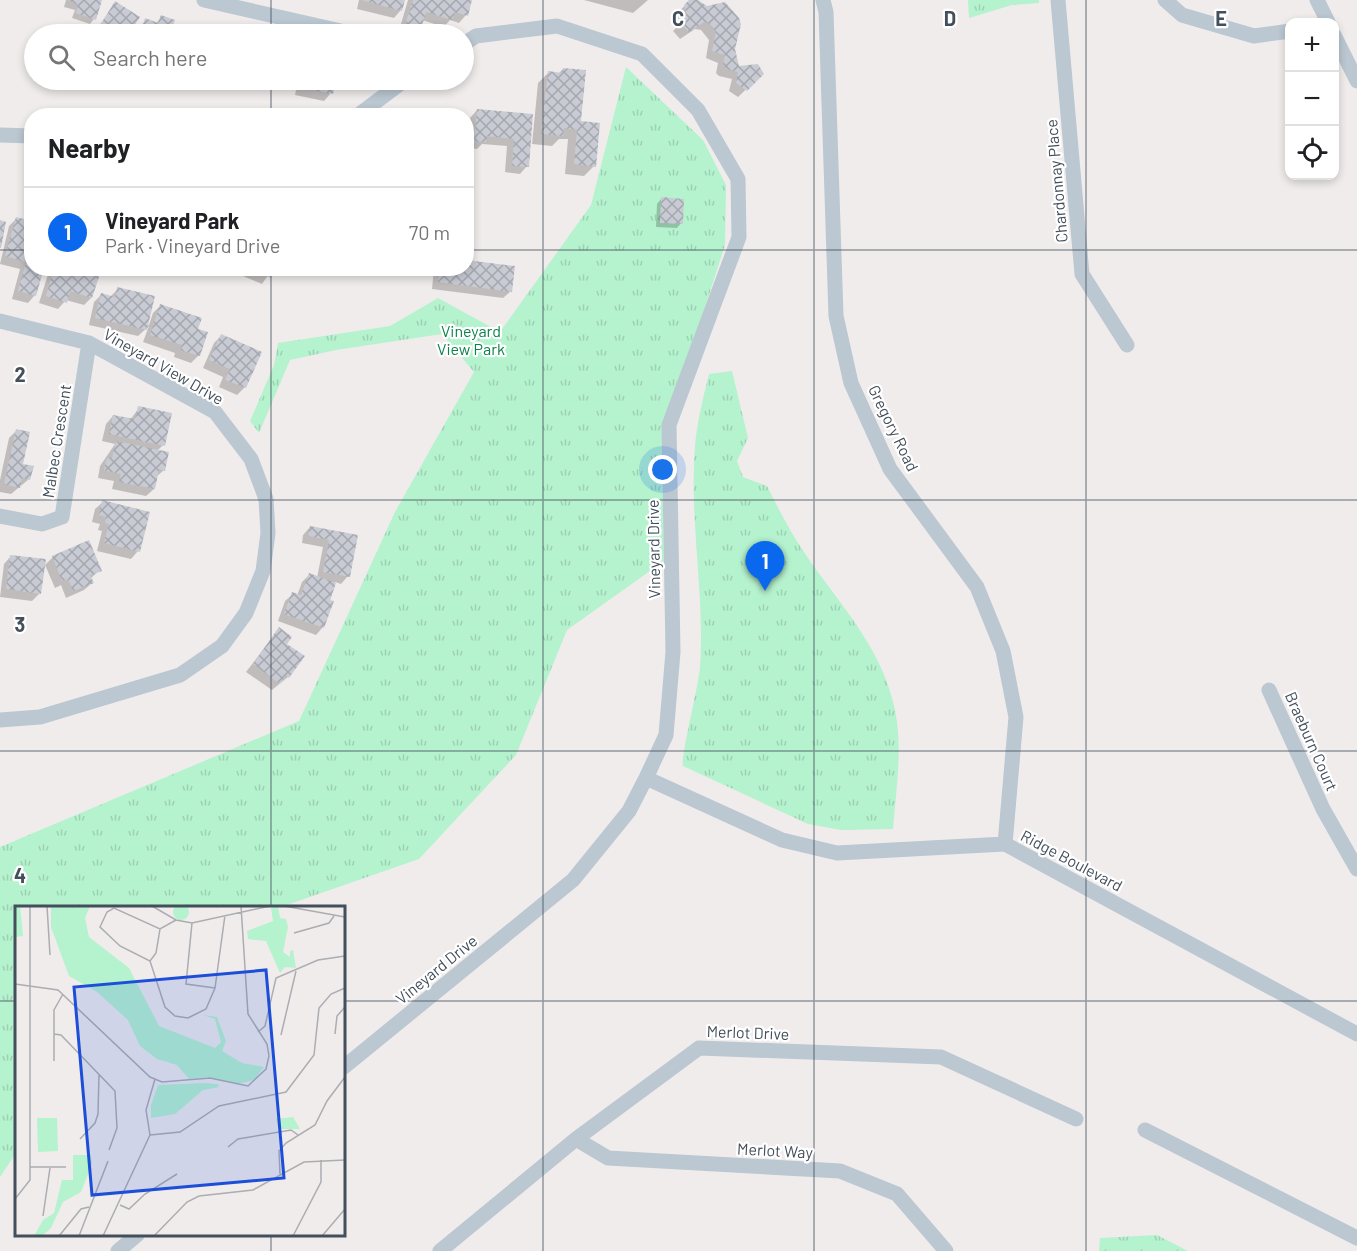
<!DOCTYPE html>
<meta charset="utf-8">
<style>
:root{--surface:#fff;--page:#f6f6f6;--text:#202124;--muted:#757577;--line:#e0e0e0;--accent:#0968ed}
body{margin:0;font-family:Barlow,sans-serif;background:var(--page);color:var(--text)}
.controls{position:absolute;right:18px;top:18px;display:grid;overflow:hidden;border-radius:12px;box-shadow:0 3px 9px #0003}
.controls button{width:54px;height:54px;display:grid;place-items:center;padding:0;border:0;border-bottom:2px solid var(--line);background:var(--surface);color:var(--text);font:30px sans-serif}
.you{position:absolute;left:663px;top:470px;width:21px;height:21px;margin:-15px;border:4px solid #fff;border-radius:50%;background:#1a73e8;box-shadow:0 0 0 9px #1a73e833}
.badge{display:grid;place-items:center;width:39px;height:39px;border-radius:50%;background:var(--accent);color:#fff;font-size:20px;font-weight:700}
.pin{position:absolute;translate:-50% -50px;filter:drop-shadow(0 2px 3px #0008)}
.pin::after{content:'';position:absolute;top:32px;width:21px;height:18px;background:inherit;clip-path:polygon(0 0,100% 0,50% 100%)}
.list{margin:0;padding:0;list-style:none}
h2{display:flex;justify-content:space-between;align-items:center;height:78px;margin:0;padding:0 24px;font-size:26px}
h2 small{font-size:20px;font-weight:400;color:var(--muted)}
.list li{display:grid;grid-template-columns:39px 1fr auto;gap:18px;align-items:center;box-sizing:border-box;height:90px;padding:0 24px;border-top:2px solid var(--line)}
.list b{display:block;font-size:22px;white-space:nowrap}
.list p{margin:0;font-size:20px;white-space:nowrap;color:var(--muted)}
.list em{font-size:20px;font-style:normal;color:var(--muted)}
.icon{flex:none;width:33px;height:33px;fill:none;stroke:currentColor;stroke-width:2;stroke-linecap:round;stroke-linejoin:round}
.map{position:relative;flex:none;width:1357px;height:1251px;overflow:hidden}
.search{position:absolute;background:var(--surface);box-shadow:0 3px 9px #0003;left:24px;top:24px;width:450px;height:66px;display:flex;align-items:center;gap:15px;box-sizing:border-box;padding:0 21px;border-radius:33px;color:var(--muted);font-size:22px}
.panel{position:absolute;background:var(--surface);box-shadow:0 3px 9px #0003;left:24px;top:108px;width:450px;height:168px;border-radius:24px}
.map>svg:first-child{display:block}
.grass{fill:url(#grass-tufts)}
.shadow{fill:#0003}
.building{fill:url(#building-cross-hatch)}
.lines{fill:none;stroke-linecap:round;stroke-linejoin:round}
.street{stroke:#bbc7d1;stroke-width:15}
.grid{fill:none;stroke:#434f5b;stroke-width:1.5;stroke-opacity:0.55}
.labels{text-anchor:middle;dominant-baseline:central;stroke-width:4.5;stroke-linejoin:round;paint-order:stroke}
.street-label{font-size:16px;fill:#434f5b;stroke:#fff}
.park-label{font-size:16px;fill:#0e824b;stroke:#fff}
.inset-road{fill:none;stroke:#abadb2;stroke-width:1.5}
.view{fill:#1d4ed8;fill-opacity:0.15;stroke:#1d4ed8;stroke-width:3}
.inset-edge{fill:none;stroke:#434f5b;stroke-width:3}
.grid-label{font-size:20px;text-anchor:middle;font-weight:bold;fill:#434f5b;stroke:#fff;stroke-width:4.5;stroke-linejoin:round;paint-order:stroke}
</style>
<div class="map">
<svg width="1357" height="1251" viewBox="0 0 1357 1251">
<defs>
<pattern id="grass-tufts" width="24" height="20" patternUnits="userSpaceOnUse" patternTransform="scale(1.5)"><rect width="24" height="20" fill="#b5f2ce"/><path d="M3 7l-1-3M5 7V3M7 7l1-3M15 17l-1-3M17 17v-4M19 17l1-3" fill="none" stroke="#9dd1b3"/></pattern>
<pattern id="building-cross-hatch" width="8" height="8" patternUnits="userSpaceOnUse" patternTransform="scale(1.5)"><rect width="8" height="8" fill="#c8cbd3"/><path d="M0 0l8 8M0 8l8-8" fill="none" stroke="#a4a7ae"/></pattern>
</defs>
<rect width="100%" height="100%" fill="#f0ecec"/>
<!-- grass -->
<path class="grass" d="M968 0H1039V3L1012 5 969 18Z
M626 67 703 140 726 185 725 245 662 441 664 561 567 630 516 755 419 859 281 907 16 908V1153L0 1177V847L299 721 395 512 474 372 442 334 336 350 290 360 259 433 250 421 274 365 278 343 390 326 438 298 500 332 591 205Z
M732 371 748 438 737 461 743 477 767 486C780 512 793 537 810 561 844 609 883 651 895 710 903 749 896 789 893 829L841 830 808 824 683 766C680 759 699 684 700 667 705 594 689 520 695 446 697 422 703 398 709 374Z
M1157 1235 1188 1251H1099L1100 1238Z"/>
<!-- shadow -->
<path class="shadow" d="M66 0H101L94 19 90 24 72 18 75 10 64 7Z
M359 0H403L401 10 394 18 357 9Z
M408 0H471L466 15 459 23 450 20 444 27 422 20 416 34H398Z
M584 0H648L633 13Z
M691 0H697L734 49 738 68 757 79 738 97 729 91 732 79 719 76 716 73 718 63 706 58 709 40 701 30 695 29 680 39 673 31 680 24 677 13Z
M115 3 138 17 127 34H105L97 29Z
M161 17 173 21 168 34H137L146 20 156 24Z
M188 25 212 34H180Z
M563 69 594 166 584 176 565 174 568 139H559L552 146 532 144 538 83 548 73 558 74Z
M253 80H293L286 87Z
M298 80H334L331 93 324 101 295 95Z
M477 110 531 115 527 166 520 174 505 172 507 146 482 144 477 149 467 148 466 127 469 128 470 118Z
M661 199 681 223 677 228 656 227 657 204Z
M16 219 32 268 35 295 28 303 12 299 20 269 0 264 9 226Z
M50 268H88L91 298 84 305 66 300 58 309 39 303Z
M224 268H273L262 284Z
M434 268H466L511 291 503 298 432 289Z
M118 289 147 325H149L153 313 160 306 196 330 199 355 191 363 174 357 175 353 143 342 149 326 138 336 89 325 94 302 101 295 110 297Z
M221 336 260 353 244 388 237 395 219 387 223 377 203 368 214 343Z
M139 408 163 445 157 451 164 470 156 477 154 489 146 496 112 489 114 481 98 478 100 466 115 444 102 441 106 424 113 416 130 420Z
M17 430 21 465 29 479 11 494 0 492V480L9 438Z
M103 502 138 551 131 559 97 551 102 531 98 530 100 524 92 522 95 509Z
M310 527 356 536 348 576 341 584 335 582 323 627 316 635 278 621 285 601 293 594 297 596 302 582 309 575 317 578 323 547 302 543 303 535Z
M11 556 40 593 32 601 0 597 4 564Z
M53 557 100 570 90 579 92 583 84 590 66 598 61 585 55 588 45 565Z
M279 629 285 644 288 677 272 690 246 672Z"/>
<!-- building -->
<path class="building" d="M68 0H102L96 20 76 13 78 5Z
M361 0H405L402 11Z
M413 0H472L468 16 455 12 452 20 426 12 420 33 404 28Z
M689 0H698L707 6 725 2 739 18 741 24 735 49 739 66 758 64 764 74 747 91 736 83 738 72 727 69 723 65 725 55 712 51 716 32 708 23 704 22 689 32 679 22 687 15 684 5Z
M115 1 140 17 129 34H117L101 24Z
M161 15 175 20 170 34H140L145 18 158 23Z
M187 24 216 34H183Z
M563 68 586 70 581 121 600 123 596 167 574 164 577 130 564 128 563 136 541 134 548 71 562 73Z
M303 80H336L333 94 302 88Z
M477 109 533 114 529 167 512 166 514 139 487 136 486 142 474 141Z
M661 197 684 199 683 224 660 223Z
M16 217 32 221V268H44L36 296 18 291 26 262 5 256Z
M0 220 6 222 1 248H0Z
M466 260 515 266 512 292 438 282 440 268H466Z
M54 268H92L101 271 92 298 70 291 67 303 46 296Z
M249 268H274L271 278Z
M117 287 155 296 147 330 95 318 101 293 115 297Z
M160 304 202 318 198 329 208 332 200 356 180 350 182 345 150 335Z
M221 334 262 352 246 388 225 380 230 369 209 360Z
M138 406 172 413 165 446 109 434 113 415 135 419Z
M16 429 30 432 23 464 34 466 30 480 22 478 20 488 4 484Z
M116 441 169 452 165 471 159 469 155 489 119 482 121 474 104 470 107 457 112 458Z
M102 500 150 512 140 552 104 543 109 524 105 523 106 517 99 515Z
M310 526 358 535 350 577 323 572 329 540 308 536Z
M89 540 102 571 90 575 94 583 73 591 68 579 62 581 52 556Z
M10 555 46 559 41 594 6 589Z
M309 573 336 583 330 600 334 601 324 628 284 614 292 592 301 595Z
M279 627 292 637 287 644 305 656 289 678 286 675 280 684 253 664Z"/>
<g class="lines">
<!-- street -->
<path class="street" d="M204 0 354 34
M823 0 826 12 836 316 851 383 890 469 977 587 1003 651 1016 717 1005 844
M1058 0 1082 274 1127 345
M1165 0 1182 15 1254 36 1290 31
M1317 0 1328 22
M1334 35 1357 81
M357 116 405 80
M0 135 32 136
M0 321 89 343 215 412 251 459 266 499 268 533 263 571 246 613 222 646 180 675 40 717 0 720
M0 516 42 524 62 517 89 343
M1269 690 1323 809 1357 869
M646 778 782 840 837 853 1005 844 1357 1034
M344 1067 573 880 629 811 646 778 666 735 673 652 669 425 739 237 738 179 698 110 642 54 557 26 476 36 464 44
M1145 1130 1357 1238
M576 1139 608 1158 840 1171 897 1194 946 1251
M118 1251 138 1234
M440 1251 576 1139 699 1048 941 1057 1076 1119"/>
</g>
<!-- grid -->
<path class="grid" d="M271 0V34M543 0V1251M814 0V1251M1086 0V1251M271 80V116M0 250H32M466 250H1357M271 268V908M0 500H1357M0 751H1357M0 1001H16M344 1001H1357M271 1234V1251"/>
<g class="labels">
<!-- street labels -->
<g class="street-label">
<text transform="translate(1056 181) rotate(-95)">Chardonnay Place</text>
<text transform="translate(164 366) rotate(30)">Vineyard View Drive</text>
<text transform="translate(894 428) rotate(64)">Gregory Road</text>
<text transform="translate(56 441) rotate(-81)">Malbec Crescent</text>
<text transform="translate(653 549) rotate(-91)">Vineyard Drive</text>
<text transform="translate(1312 741) rotate(66)">Braeburn Court</text>
<text transform="translate(1072 860) rotate(28)">Ridge Boulevard</text>
<text transform="translate(436 969) rotate(-39)">Vineyard Drive</text>
<text transform="translate(748 1032) rotate(2)">Merlot Drive</text>
<text transform="translate(775 1150) rotate(3)">Merlot Way</text>
</g>
<!-- park labels -->
<g class="park-label">
<text x="471" y="330">Vineyard<tspan x="471" dy="18">View Park</tspan></text>
</g>
</g>
<!-- overview -->
<g transform="translate(15 906)">
<rect width="330" height="330" fill="#f0ecec"/>
<path d="M158 6a8 8 0 1 1 16 0a8 8 0 1 1-16 0ZM36 0H75L70 12 74 31 114 62 144 120 200 142 206 136 200 113 188 109 202 111 211 135 207 145 227 157 249 161 239 174 223 178 192 171 174 173 162 159 142 153 125 140 113 114 82 86 54 70 36 21ZM263 1 265 12 271 13 273 21 268 46 275 51V45L278 44 281 62 270 61 265 67 251 35 233 33 232 25 258 15 256 2ZM189 177 203 178 204 181 188 184 160 208 136 212V199L143 179ZM278 211 285 223H264L261 213ZM22 212H42L43 245 23 246ZM58 249H76L77 258 66 286 48 296 36 322 27 330H19L28 314 39 307 47 274H58Z" fill="#b5f2ce"/>
<path d="M0 0H5L8 30 0 31Z" fill="#b5f2ce"/>
<path class="inset-road" d="M32 0 35 49M137 0 161 14 177 17 255 0M269 0 330 11M161 14 145 23 99 2 92 6 85 21 105 40 135 55 150 101 160 110 173 112 191 103 200 82 210 9M177 17 171 78 200 82M279 27 314 17 319 10M135 55 141 47 145 23M0 78 43 84 135 171 147 176 195 172 233 180 251 163 254 150 252 138 233 108 226 0M243 126 250 120 261 72 303 54 330 50M39 128 46 129 100 185 102 222 94 244M320 128 322 110 330 101M266 129 281 65M39 155V104L48 88M135 229 165 226 204 200 271 186 299 149 304 102 316 88 330 82M65 233 80 217 83 208 84 168M213 241 223 233 276 224 283 229M15 261H51M265 268 264 245 271 237 300 219 312 195 330 171M0 293 15 274V0M105 299 114 303 130 288 162 268M28 310 35 262M44 330 66 303 74 301M64 330 93 255M88 330 135 229 131 204 140 173M139 330 172 296 184 290 238 284 289 256 330 254M278 330 306 276V254M307 330 330 303"/>
<path class="view" d="M251 64 269 272 77 289 59 81Z"/>
<rect width="330" height="330" class="inset-edge"/>
</g>
<g class="grid-label">
<text x="678" y="26">C</text>
<text x="950" y="26">D</text>
<text x="1221" y="26">E</text>
<text x="20" y="382">2</text>
<text x="20" y="632">3</text>
<text x="20" y="883">4</text>
</g>
</svg>
<div class="controls">
<button>+</button>
<button>−</button>
<button><svg class="icon" aria-label="locate" viewBox="0 0 24 24"><circle cx="12" cy="12" r="6"/><path d="M12 2v4M12 18v4M2 12h4M18 12h4"/></svg></button>
</div>
<div class="you"></div>
<div class="pin badge" style="left:765px;top:591px">1</div>
<div class="search"><svg class="icon" aria-label="search" viewBox="0 0 24 24"><circle cx="10" cy="10" r="6"/><path d="M15 15l6 6"/></svg>Search here</div>
<section class="panel">
<h2>Nearby<small></small></h2>
<ul class="list">
<li><span class="badge">1</span><div><b>Vineyard Park</b><p>Park · Vineyard Drive</p></div><em>70 m</em></li>
</ul>
</section>
</div>
